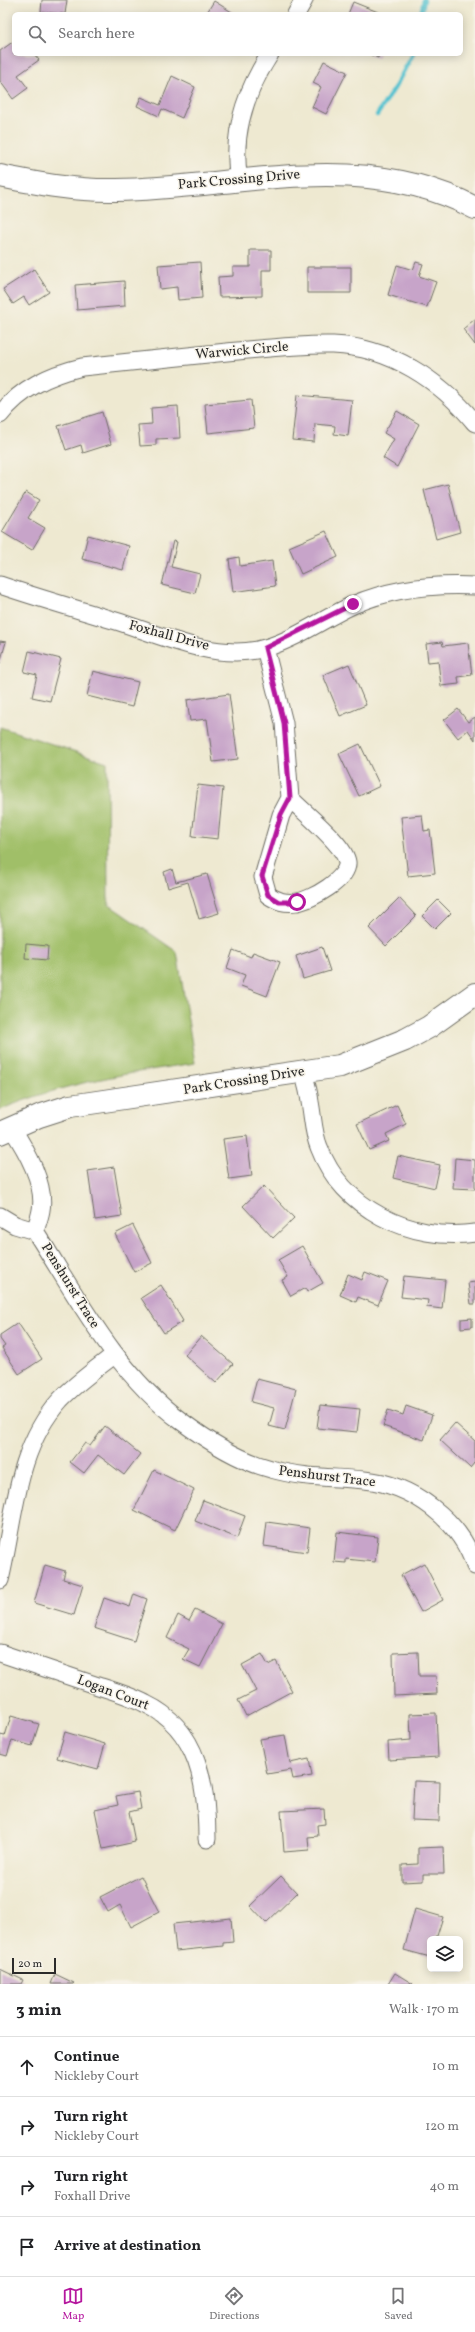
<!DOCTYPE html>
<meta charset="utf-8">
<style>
:root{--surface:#fff;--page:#f2f2f2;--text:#202124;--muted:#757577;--line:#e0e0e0;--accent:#b5179e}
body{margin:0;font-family:Vollkorn,serif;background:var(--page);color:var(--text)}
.controls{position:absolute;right:12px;bottom:12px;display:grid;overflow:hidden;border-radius:6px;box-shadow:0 2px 10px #0003}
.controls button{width:36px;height:36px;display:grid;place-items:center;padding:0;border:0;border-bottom:1px solid var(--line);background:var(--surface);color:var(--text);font:20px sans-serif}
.scale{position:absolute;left:12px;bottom:10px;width:44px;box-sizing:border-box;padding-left:4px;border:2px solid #2b2b2b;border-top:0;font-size:11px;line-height:14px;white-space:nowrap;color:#2b2b2b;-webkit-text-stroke:3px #f7f3e8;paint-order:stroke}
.stop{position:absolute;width:12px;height:12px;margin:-9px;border:3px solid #b5179e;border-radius:50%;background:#fff}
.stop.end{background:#b5179e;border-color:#fff;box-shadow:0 1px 4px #0008}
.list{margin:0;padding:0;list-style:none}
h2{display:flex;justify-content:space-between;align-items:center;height:52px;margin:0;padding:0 16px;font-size:17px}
h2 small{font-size:13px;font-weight:400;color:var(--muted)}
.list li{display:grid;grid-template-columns:26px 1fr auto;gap:12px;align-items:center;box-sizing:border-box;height:60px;padding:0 16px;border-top:1px solid var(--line)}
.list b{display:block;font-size:15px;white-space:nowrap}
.list p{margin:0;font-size:13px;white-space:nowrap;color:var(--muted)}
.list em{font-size:13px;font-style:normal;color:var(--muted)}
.icon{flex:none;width:22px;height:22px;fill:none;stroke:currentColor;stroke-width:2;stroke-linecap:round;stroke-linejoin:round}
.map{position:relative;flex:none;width:475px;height:1984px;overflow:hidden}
.search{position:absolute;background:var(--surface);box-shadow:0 2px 10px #0003;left:12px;right:12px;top:12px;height:44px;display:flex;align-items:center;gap:10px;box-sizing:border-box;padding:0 14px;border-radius:6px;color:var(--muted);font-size:15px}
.sheet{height:292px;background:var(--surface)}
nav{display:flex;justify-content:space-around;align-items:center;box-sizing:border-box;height:56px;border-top:1px solid var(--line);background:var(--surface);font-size:11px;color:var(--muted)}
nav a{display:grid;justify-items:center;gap:2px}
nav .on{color:var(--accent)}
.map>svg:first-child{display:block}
.green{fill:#a0bf68;stroke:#66754a}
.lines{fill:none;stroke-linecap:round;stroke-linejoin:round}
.stream{stroke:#57c3d0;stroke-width:4.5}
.building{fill:#c7a4c9}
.street-casing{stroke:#6f6e65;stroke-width:19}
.secondary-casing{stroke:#6f6e65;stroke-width:24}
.street{stroke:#fff;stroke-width:17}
.secondary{stroke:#fff;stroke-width:22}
.route{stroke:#b5179e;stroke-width:5}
.labels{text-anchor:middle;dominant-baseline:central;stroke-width:3;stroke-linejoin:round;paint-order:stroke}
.street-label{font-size:14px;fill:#2b2b2b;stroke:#f7f3e8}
</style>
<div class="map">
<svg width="475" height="1984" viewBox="0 0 475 1984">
<rect width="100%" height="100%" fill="#f7f3e8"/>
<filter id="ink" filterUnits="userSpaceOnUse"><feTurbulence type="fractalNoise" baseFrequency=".025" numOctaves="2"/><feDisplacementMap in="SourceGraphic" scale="8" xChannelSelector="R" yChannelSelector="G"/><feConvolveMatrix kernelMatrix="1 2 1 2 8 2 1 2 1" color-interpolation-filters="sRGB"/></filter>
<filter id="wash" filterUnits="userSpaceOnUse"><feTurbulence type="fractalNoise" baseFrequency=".012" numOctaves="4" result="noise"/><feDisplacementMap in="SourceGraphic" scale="16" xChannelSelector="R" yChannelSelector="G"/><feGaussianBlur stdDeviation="0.9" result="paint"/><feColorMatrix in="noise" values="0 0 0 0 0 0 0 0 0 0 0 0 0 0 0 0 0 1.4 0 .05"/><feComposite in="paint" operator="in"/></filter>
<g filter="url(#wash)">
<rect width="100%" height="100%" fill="#eee9d1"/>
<!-- green -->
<path class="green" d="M0 727 107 762 108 904 177 952 195 1063C129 1073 62 1083 0 1110Z"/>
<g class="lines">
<!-- stream -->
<path class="stream" d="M421 14 424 0
M377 115 395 87 413 54"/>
</g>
<g id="blocks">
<!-- building -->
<path class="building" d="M42 0H67L65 14 41 12Z
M214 1 235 14H206Z
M353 2 383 14H348Z
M14 41V54H34L39 60 18 75 28 88 13 99 0 81V51Z
M369 54H379L378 58Z
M324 61 347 72 326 114 312 107 321 87 313 83Z
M172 76 195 87 182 118 162 109 159 116 137 106 141 97 160 105Z
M250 250H271V270H262V296L219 297 218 277 233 276V267H250Z
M200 262 202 298 178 300 177 287 160 289 158 265Z
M416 262 423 264 419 276 436 282 427 307 388 295 397 265 413 270Z
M307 267H351V293H307Z
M34 269 49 292 29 305 24 297 13 304 3 289Z
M124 281 125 306 77 310 75 285Z
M475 319V345L463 329Z
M297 395 352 400 348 436 334 434 335 426 315 424 314 442 292 440Z
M251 400 254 428 208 433 205 404Z
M178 406 180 438 156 439V445L140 446 138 425 152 424 151 408Z
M397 411 419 424 397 467 383 458 394 439 384 433Z
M102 412 111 444 83 453 81 445 66 450 58 426Z
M448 484 460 532 436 539 424 490Z
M26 492 39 500 28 518 45 528 32 550 2 532Z
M326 531 338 557 301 574 289 547Z
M88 535 129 546 123 570 82 559Z
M173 541 177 542 171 567 200 574 195 593 162 585Z
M239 557 240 566 272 561 275 586 233 592 229 559Z
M0 641 6 642 0 663Z
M442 642 443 646 468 643 472 675 458 677 459 684 441 686 438 661 428 662 426 644Z
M29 651 61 659 50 701 32 697 37 675 24 672Z
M349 664 366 705 340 716 323 675Z
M93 671 138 682 132 707 87 696Z
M229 694 238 759 213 762 207 719 190 721 187 700Z
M458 709 468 722 475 717V740L468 730 458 738 444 720Z
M360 744 380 786 359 796 339 754Z
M198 785 223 788 218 839 192 836Z
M422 815 424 831 430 830 435 873 408 876 401 817Z
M172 869 176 882 207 874 219 913 199 919 188 882 168 888 164 872Z
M399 898 416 916 386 946 369 928Z
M438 900 451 913 435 929 422 916Z
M26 944 48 946 47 960 25 958Z
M322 947 330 971 303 979 296 956Z
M233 950 251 957 253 952 280 962 267 996 241 986 245 975 227 968Z
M397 1105 406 1124 386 1134 389 1141 369 1150 357 1124Z
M247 1136 252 1176 229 1179 223 1139Z
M398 1156 440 1165 435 1188 393 1178Z
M455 1158 475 1160V1189L453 1188Z
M114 1167 122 1216 95 1220 88 1171Z
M264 1186 294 1218 273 1238 243 1206Z
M133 1225 152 1263 134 1272 115 1234Z
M302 1246 323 1283 307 1292 305 1288 291 1296 282 1280 288 1277 278 1260Z
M365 1272 388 1281 378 1305 358 1297 356 1302 340 1295 348 1274 362 1280Z
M404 1276 445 1280 442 1309 427 1307 428 1300 401 1297Z
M475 1282V1304H471L468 1283Z
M161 1285 183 1321 164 1333 141 1298Z
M472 1318V1327L461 1328V1319Z
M18 1323 42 1359 19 1374 2 1348 5 1346 0 1339V1335Z
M201 1336 233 1364 216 1383 185 1355Z
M257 1379 296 1389 285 1430 269 1426 274 1408 251 1402Z
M320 1405 360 1409 357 1432 317 1428Z
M406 1406 432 1415 424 1440 383 1426 388 1410 403 1415Z
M455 1423 475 1441V1462L470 1468 440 1440Z
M105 1426 140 1454 124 1475 98 1455 84 1473 70 1462 85 1443 90 1446Z
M154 1470 194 1490 175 1530 134 1510Z
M203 1500 245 1516 237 1538 195 1521Z
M267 1522 310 1528 307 1552 264 1546Z
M337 1532 378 1537 375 1562 346 1559V1563L334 1562Z
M424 1563 443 1600 421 1612 401 1575Z
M45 1565 65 1571 63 1579 83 1585 74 1615 34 1603Z
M134 1594 147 1599 134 1641 94 1628 104 1598 130 1607Z
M195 1610 222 1624 200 1667 183 1659 189 1649 167 1638 178 1615 189 1621Z
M418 1652 419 1676H436L437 1694 394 1696 393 1653Z
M262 1654 268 1665 276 1661 292 1691 246 1716 238 1700 256 1691 242 1665Z
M436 1713 438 1757 389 1760 388 1742 411 1740 410 1714Z
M11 1716 39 1724 32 1746 12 1740 7 1756 0 1754V1735L5 1736Z
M65 1732 105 1744 98 1769 57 1758Z
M285 1735 290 1763 309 1759 312 1776 293 1779 291 1770 267 1774 260 1739Z
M414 1781 440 1782 439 1821 412 1820Z
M138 1792 141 1809 129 1812 135 1842 103 1849 95 1810 118 1805 116 1796Z
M324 1809 325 1824 317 1825 318 1836 308 1837 309 1850 284 1852 281 1811Z
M443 1847 444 1874H423V1881L402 1882V1865L418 1864V1848Z
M141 1876 159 1912 131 1927 120 1905 108 1912 100 1897Z
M281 1876 297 1893 266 1923 250 1906Z
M415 1909 443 1917 436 1939H430V1957L404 1950Z
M231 1918 233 1942 223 1943V1946L176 1951 173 1924Z
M0 1969 23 1980 21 1984H0Z
M395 1973 413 1984H388Z
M55 1974 74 1983 73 1984H51Z"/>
</g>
</g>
<g filter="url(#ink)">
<use href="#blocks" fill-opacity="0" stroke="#6f6e65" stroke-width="1"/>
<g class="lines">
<defs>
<path id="street" d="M296 14 304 0
M239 180C231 135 246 91 270 54
M0 415C21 388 49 375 82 367 130 362 178 357 227 352 262 349 298 344 333 345 390 347 440 380 475 423
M0 585C38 598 77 609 116 621 160 635 211 659 257 650 291 643 322 619 353 605 392 588 433 584 475 586
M265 648 284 723 290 798 281 815 263 877 268 895C277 901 285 904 297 902 311 900 349 879 347 862 345 845 303 812 290 798
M303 1072C306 1082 309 1092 310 1102 313 1117 313 1133 319 1147 342 1209 411 1242 475 1233
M11 1127C25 1148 46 1183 41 1210 40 1217 37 1224 35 1231
M0 1216 15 1225 35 1231C78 1298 116 1373 181 1421 208 1441 239 1461 271 1469 302 1478 332 1477 364 1480 412 1484 460 1520 475 1566
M0 1580C15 1518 15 1450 60 1400 76 1383 96 1369 114 1355
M0 1653C33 1664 65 1675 98 1686 114 1691 131 1696 146 1704 199 1729 207 1786 207 1839"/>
<path id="secondary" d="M0 176C39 184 77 191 117 190 237 188 362 148 475 208
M0 1133 39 1116 70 1106 340 1066 405 1040 429 1027 475 994"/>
</defs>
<!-- street casing -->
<use href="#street" class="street-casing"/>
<!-- secondary casing -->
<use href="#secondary" class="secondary-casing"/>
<!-- street -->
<use href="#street" class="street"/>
<!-- secondary -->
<use href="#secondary" class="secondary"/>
</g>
</g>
<g class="lines" filter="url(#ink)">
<!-- route -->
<path class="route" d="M297 902H279L268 895 262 876 281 815 290 798 284 723 265 648 353 604"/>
</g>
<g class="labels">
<!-- street labels -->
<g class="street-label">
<text transform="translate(239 180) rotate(-5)">Park Crossing Drive</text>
<text transform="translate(242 351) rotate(-5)">Warwick Circle</text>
<text transform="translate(169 636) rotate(15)">Foxhall Drive</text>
<text transform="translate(244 1081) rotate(-9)">Park Crossing Drive</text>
<text transform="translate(70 1286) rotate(58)">Penshurst Trace</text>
<text transform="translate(327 1477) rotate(7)">Penshurst Trace</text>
<text transform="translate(113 1693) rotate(21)">Logan Court</text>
</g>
</g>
</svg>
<div class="controls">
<button><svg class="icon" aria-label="layers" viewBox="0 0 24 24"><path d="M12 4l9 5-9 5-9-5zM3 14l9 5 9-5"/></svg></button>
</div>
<div class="scale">20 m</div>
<div class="stop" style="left:297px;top:902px"></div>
<div class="stop end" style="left:353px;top:604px"></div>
<div class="search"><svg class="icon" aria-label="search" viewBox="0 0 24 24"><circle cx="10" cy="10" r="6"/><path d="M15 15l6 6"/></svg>Search here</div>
</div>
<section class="sheet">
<h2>3 min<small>Walk · 170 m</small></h2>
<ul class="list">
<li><svg class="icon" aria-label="ahead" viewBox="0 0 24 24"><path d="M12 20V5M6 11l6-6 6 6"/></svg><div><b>Continue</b><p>Nickleby Court</p></div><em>10 m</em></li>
<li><svg class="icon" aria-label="right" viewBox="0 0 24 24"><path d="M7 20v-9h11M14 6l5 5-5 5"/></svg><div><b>Turn right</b><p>Nickleby Court</p></div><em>120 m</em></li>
<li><svg class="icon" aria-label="right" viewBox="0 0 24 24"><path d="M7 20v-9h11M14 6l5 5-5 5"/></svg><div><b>Turn right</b><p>Foxhall Drive</p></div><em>40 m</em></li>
<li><svg class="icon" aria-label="arrive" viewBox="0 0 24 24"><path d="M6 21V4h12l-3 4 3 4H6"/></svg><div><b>Arrive at destination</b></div></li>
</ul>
</section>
<nav>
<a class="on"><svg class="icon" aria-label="map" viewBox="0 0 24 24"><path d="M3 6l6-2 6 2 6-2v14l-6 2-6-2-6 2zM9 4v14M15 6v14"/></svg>Map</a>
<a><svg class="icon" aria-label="directions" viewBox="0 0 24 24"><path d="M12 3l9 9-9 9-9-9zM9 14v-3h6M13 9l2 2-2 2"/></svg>Directions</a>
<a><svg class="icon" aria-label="saved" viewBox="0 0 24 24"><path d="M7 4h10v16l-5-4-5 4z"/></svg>Saved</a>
</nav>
